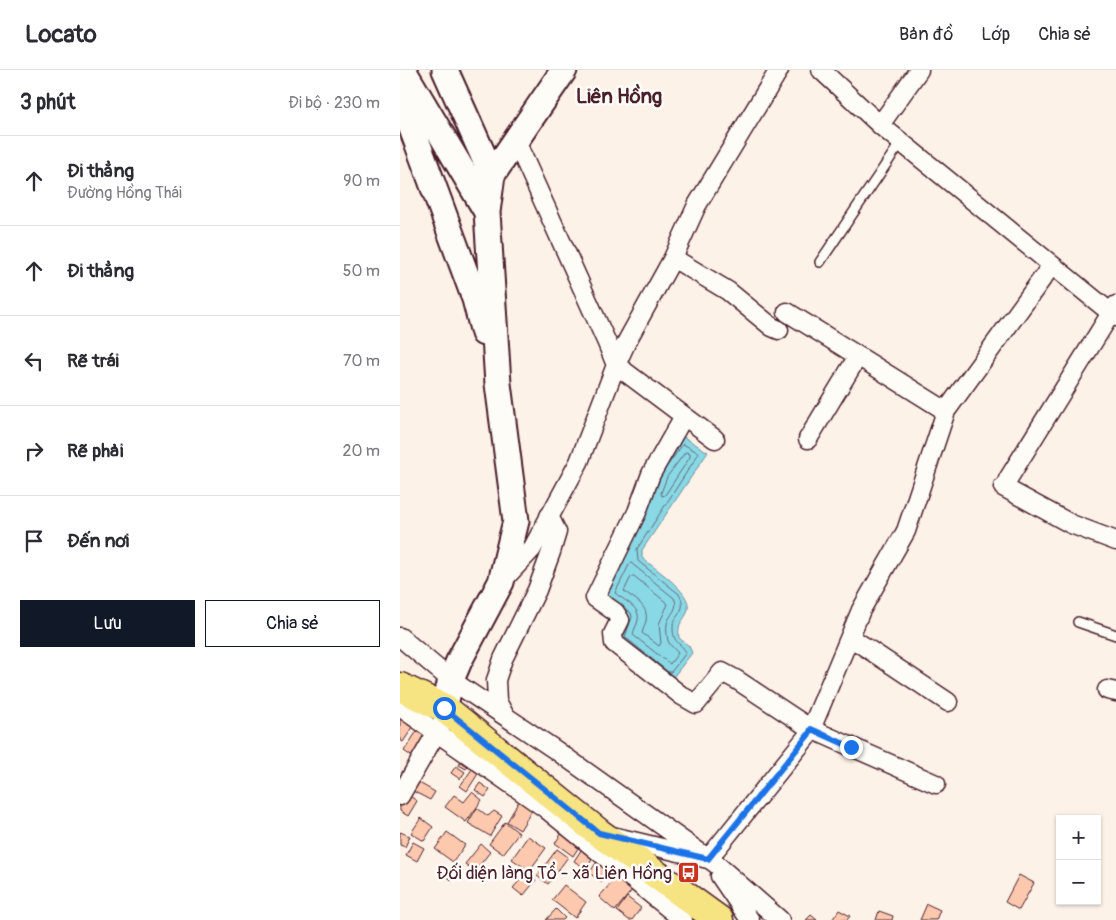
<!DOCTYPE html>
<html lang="vi">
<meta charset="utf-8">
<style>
:root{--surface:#fff;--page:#f7f7f7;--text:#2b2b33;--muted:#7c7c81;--line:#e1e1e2;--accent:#111827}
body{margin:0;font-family:Pangolin,sans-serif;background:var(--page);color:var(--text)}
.controls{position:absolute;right:15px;bottom:15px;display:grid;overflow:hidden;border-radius:0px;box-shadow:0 1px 4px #0004}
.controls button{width:45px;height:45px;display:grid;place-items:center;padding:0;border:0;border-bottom:1px solid var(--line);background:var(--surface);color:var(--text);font:25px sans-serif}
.stop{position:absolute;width:15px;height:15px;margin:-11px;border:4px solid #1a73e8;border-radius:50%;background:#fff}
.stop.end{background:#1a73e8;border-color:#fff;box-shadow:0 1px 5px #0008}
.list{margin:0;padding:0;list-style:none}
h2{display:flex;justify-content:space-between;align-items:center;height:65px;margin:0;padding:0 20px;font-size:21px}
h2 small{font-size:16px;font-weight:400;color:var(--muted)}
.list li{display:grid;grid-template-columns:32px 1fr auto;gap:15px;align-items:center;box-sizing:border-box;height:90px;padding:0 20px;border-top:1px solid var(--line)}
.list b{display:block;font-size:19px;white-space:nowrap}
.list p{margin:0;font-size:16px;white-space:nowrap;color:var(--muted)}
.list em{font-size:16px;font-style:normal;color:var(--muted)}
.actions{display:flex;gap:10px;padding:15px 20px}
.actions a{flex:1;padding:11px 0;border:1px solid var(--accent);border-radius:0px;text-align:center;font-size:18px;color:var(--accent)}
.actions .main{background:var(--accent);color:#fff}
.icon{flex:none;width:28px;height:28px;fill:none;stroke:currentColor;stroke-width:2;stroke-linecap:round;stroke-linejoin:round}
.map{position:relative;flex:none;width:716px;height:850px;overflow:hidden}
header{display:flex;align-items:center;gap:30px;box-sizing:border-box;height:70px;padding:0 25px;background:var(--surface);border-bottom:1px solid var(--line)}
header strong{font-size:24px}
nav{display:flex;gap:28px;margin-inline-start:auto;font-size:18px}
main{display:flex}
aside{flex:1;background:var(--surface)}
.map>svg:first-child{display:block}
.water{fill:#89d8e6;stroke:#708e9b}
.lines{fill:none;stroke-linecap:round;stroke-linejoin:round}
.shore{stroke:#636976;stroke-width:1}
.building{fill:#fdc9ae;stroke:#4a1f2b}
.lane-casing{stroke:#4a1f2b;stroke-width:12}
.street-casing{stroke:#4a1f2b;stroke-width:21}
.secondary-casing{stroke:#4a1f2b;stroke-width:29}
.primary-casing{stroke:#4a1f2b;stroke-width:31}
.lane{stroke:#fdfcf7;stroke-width:9}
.street{stroke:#fdfcf7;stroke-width:18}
.secondary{stroke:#fdfcf7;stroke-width:25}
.primary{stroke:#f6e381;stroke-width:28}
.route{stroke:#1a73e8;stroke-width:6}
.labels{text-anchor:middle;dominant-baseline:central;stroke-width:5;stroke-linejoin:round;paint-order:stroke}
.poi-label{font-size:18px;fill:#4a1f2b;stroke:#fdfcf7;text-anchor:end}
.quarter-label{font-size:20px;font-weight:bold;fill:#4a1f2b;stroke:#fdfcf7}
</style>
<header>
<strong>Locato</strong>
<nav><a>Bản đồ</a><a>Lớp</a><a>Chia sẻ</a></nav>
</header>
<main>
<aside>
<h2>3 phút<small>Đi bộ · 230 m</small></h2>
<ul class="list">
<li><svg class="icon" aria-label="ahead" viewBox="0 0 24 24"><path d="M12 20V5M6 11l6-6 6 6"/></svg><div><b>Đi thẳng</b><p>Đường Hồng Thái</p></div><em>90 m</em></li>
<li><svg class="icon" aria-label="ahead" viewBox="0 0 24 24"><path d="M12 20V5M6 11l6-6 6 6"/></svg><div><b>Đi thẳng</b></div><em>50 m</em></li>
<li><svg class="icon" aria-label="left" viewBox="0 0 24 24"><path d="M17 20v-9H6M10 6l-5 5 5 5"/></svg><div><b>Rẽ trái</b></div><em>70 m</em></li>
<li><svg class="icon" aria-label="right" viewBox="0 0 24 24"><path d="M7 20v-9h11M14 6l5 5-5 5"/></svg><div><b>Rẽ phải</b></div><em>20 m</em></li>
<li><svg class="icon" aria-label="arrive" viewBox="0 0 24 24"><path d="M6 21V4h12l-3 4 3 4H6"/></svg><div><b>Đến nơi</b></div></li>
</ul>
<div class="actions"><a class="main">Lưu</a><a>Chia sẻ</a></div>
</aside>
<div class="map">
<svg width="716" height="850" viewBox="0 0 716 850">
<rect width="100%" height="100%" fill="#fdf2e8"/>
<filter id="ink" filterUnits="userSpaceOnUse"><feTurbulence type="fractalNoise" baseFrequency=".02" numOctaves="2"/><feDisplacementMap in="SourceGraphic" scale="10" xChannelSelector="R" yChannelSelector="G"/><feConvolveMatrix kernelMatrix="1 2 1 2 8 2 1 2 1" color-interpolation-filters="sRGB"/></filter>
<g filter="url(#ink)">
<!-- water -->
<path class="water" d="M282 366 308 382 242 480V488C254 498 292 522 288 539 285 552 277 550 279 568L289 576 292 583 271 610 218 567 199 527 249 423Z"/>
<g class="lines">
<!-- shore -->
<path class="shore" d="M286 382 290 384V387L265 425 262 426 261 423 267 407Z
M231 493 274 528C280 539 269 544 267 554 266 559 267 566 268 571 270 576 275 579 278 583L270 594 233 565C233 560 237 556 238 550 241 537 223 530 215 523L229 495Z
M234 506 268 534 259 554 261 573 259 576 242 563C243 559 245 555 246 551 249 535 234 529 224 521L231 507Z
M225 539 231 543 232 547 225 567 268 602H271L286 583C282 572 273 575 273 558 273 544 289 542 279 524L238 491 237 479 299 383 283 374 267 396"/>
</g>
<!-- building -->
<path class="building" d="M0 643 8 648V655L13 657 3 672 0 670Z
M17 661 29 669 17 690 4 681Z
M65 686 71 691 66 699 59 695Z
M75 695 81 699 67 721 60 716Z
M56 696 65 702 60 709 51 703Z
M14 710 35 722 30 730 9 719Z
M80 713 90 720 85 727 75 720Z
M72 722 82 730 66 752 45 737 54 725 64 732Z
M7 724 17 731 8 746 0 741V735Z
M120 729 134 737 120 760 107 752Z
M77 738 88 746 94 741 102 746 90 766 68 753Z
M21 748 33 757 24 771 11 763Z
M105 752 119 763 103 784 89 774Z
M0 762 10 766 5 777 0 775Z
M47 762 65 775 53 792 35 779Z
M162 763 180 775 173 786 155 773Z
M128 766 146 778 129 801 112 789Z
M13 772 24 778 17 791 6 785Z
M81 774 90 782 75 801 65 794Z
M183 777 195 785 186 799 174 791Z
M157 779 168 787 148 814 137 806Z
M199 789 212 798 202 812 189 803Z
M54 795 60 801 51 810 45 804Z
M127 802 136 810 123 826 113 818Z
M619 805 634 813 619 840 605 832Z
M217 806 233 819 215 841 199 827Z
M164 815 186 832 175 848 152 830Z
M227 827 241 838 232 850H229L217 841Z
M527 834 540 840 536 850H520Z
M156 839 165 848 163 850H146Z
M439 840 450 846 447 850H432Z
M479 841 493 846 492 850H476Z
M411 845 417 850H406Z"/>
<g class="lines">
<defs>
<path id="lane" d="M420 192 501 72
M678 552 716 565"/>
<path id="street" d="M421 0 480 55 716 247
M480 55 519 0
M116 71 207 273 216 295 315 369
M273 188 328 221 372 257 379 260
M387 242 458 286
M284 346 251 404 237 442 195 528 215 542 220 550 213 564 214 573 282 626 296 634 322 602 337 610 411 659 536 714
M408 369 458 286 546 341
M608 409 716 235
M603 417 671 454 716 471
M102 511 132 479 179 392 216 295 227 271 273 188 297 135 379 0
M0 567 51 610 157 681 316 794 380 850
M450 567 548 632
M707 620 716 622
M0 637 145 738 283 850
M105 646 97 631 96 610 103 589 137 520 151 482 157 462 149 446
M0 726 42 653
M212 766 308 789 409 664 461 540 506 461 546 341 652 195
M320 806 350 850"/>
<path id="secondary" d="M3 0 87 142
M0 26 75 229 84 263
M92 105 164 0
M44 638 51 610 59 591 101 512 116 451 98 314 87 142 92 105 45 0"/>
<path id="primary" d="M0 617 44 638 199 763 319 850"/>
</defs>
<!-- lane casing -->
<use href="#lane" class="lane-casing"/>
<!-- street casing -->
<use href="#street" class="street-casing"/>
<!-- secondary casing -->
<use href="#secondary" class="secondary-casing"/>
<!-- primary casing -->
<use href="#primary" class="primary-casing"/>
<!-- lane -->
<use href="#lane" class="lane"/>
<!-- street -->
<use href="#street" class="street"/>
<!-- secondary -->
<use href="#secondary" class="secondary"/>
<!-- primary -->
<use href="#primary" class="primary"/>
</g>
</g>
<g class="lines" filter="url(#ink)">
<!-- route -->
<path class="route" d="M44 638 199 763 308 789 409 664 411 659 451 677"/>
</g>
<!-- icons -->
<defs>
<symbol id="bus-square" viewBox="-11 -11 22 22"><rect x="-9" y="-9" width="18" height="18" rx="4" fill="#c8321e" stroke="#fdfcf7"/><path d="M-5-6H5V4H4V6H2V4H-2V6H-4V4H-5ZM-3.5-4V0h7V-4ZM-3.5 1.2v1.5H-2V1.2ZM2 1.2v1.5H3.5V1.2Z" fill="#fff"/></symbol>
</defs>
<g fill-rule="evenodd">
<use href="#bus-square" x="276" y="790" width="25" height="25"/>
</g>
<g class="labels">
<!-- poi labels -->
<g class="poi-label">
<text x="272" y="803">Đối diện làng Tổ - xã Liên Hồng</text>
</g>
<!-- quarter labels -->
<g class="quarter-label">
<text x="219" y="26">Liên Hồng</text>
</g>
</g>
</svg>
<div class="controls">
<button>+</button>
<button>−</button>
</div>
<div class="stop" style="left:44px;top:638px"></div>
<div class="stop end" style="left:451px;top:677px"></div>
</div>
</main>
